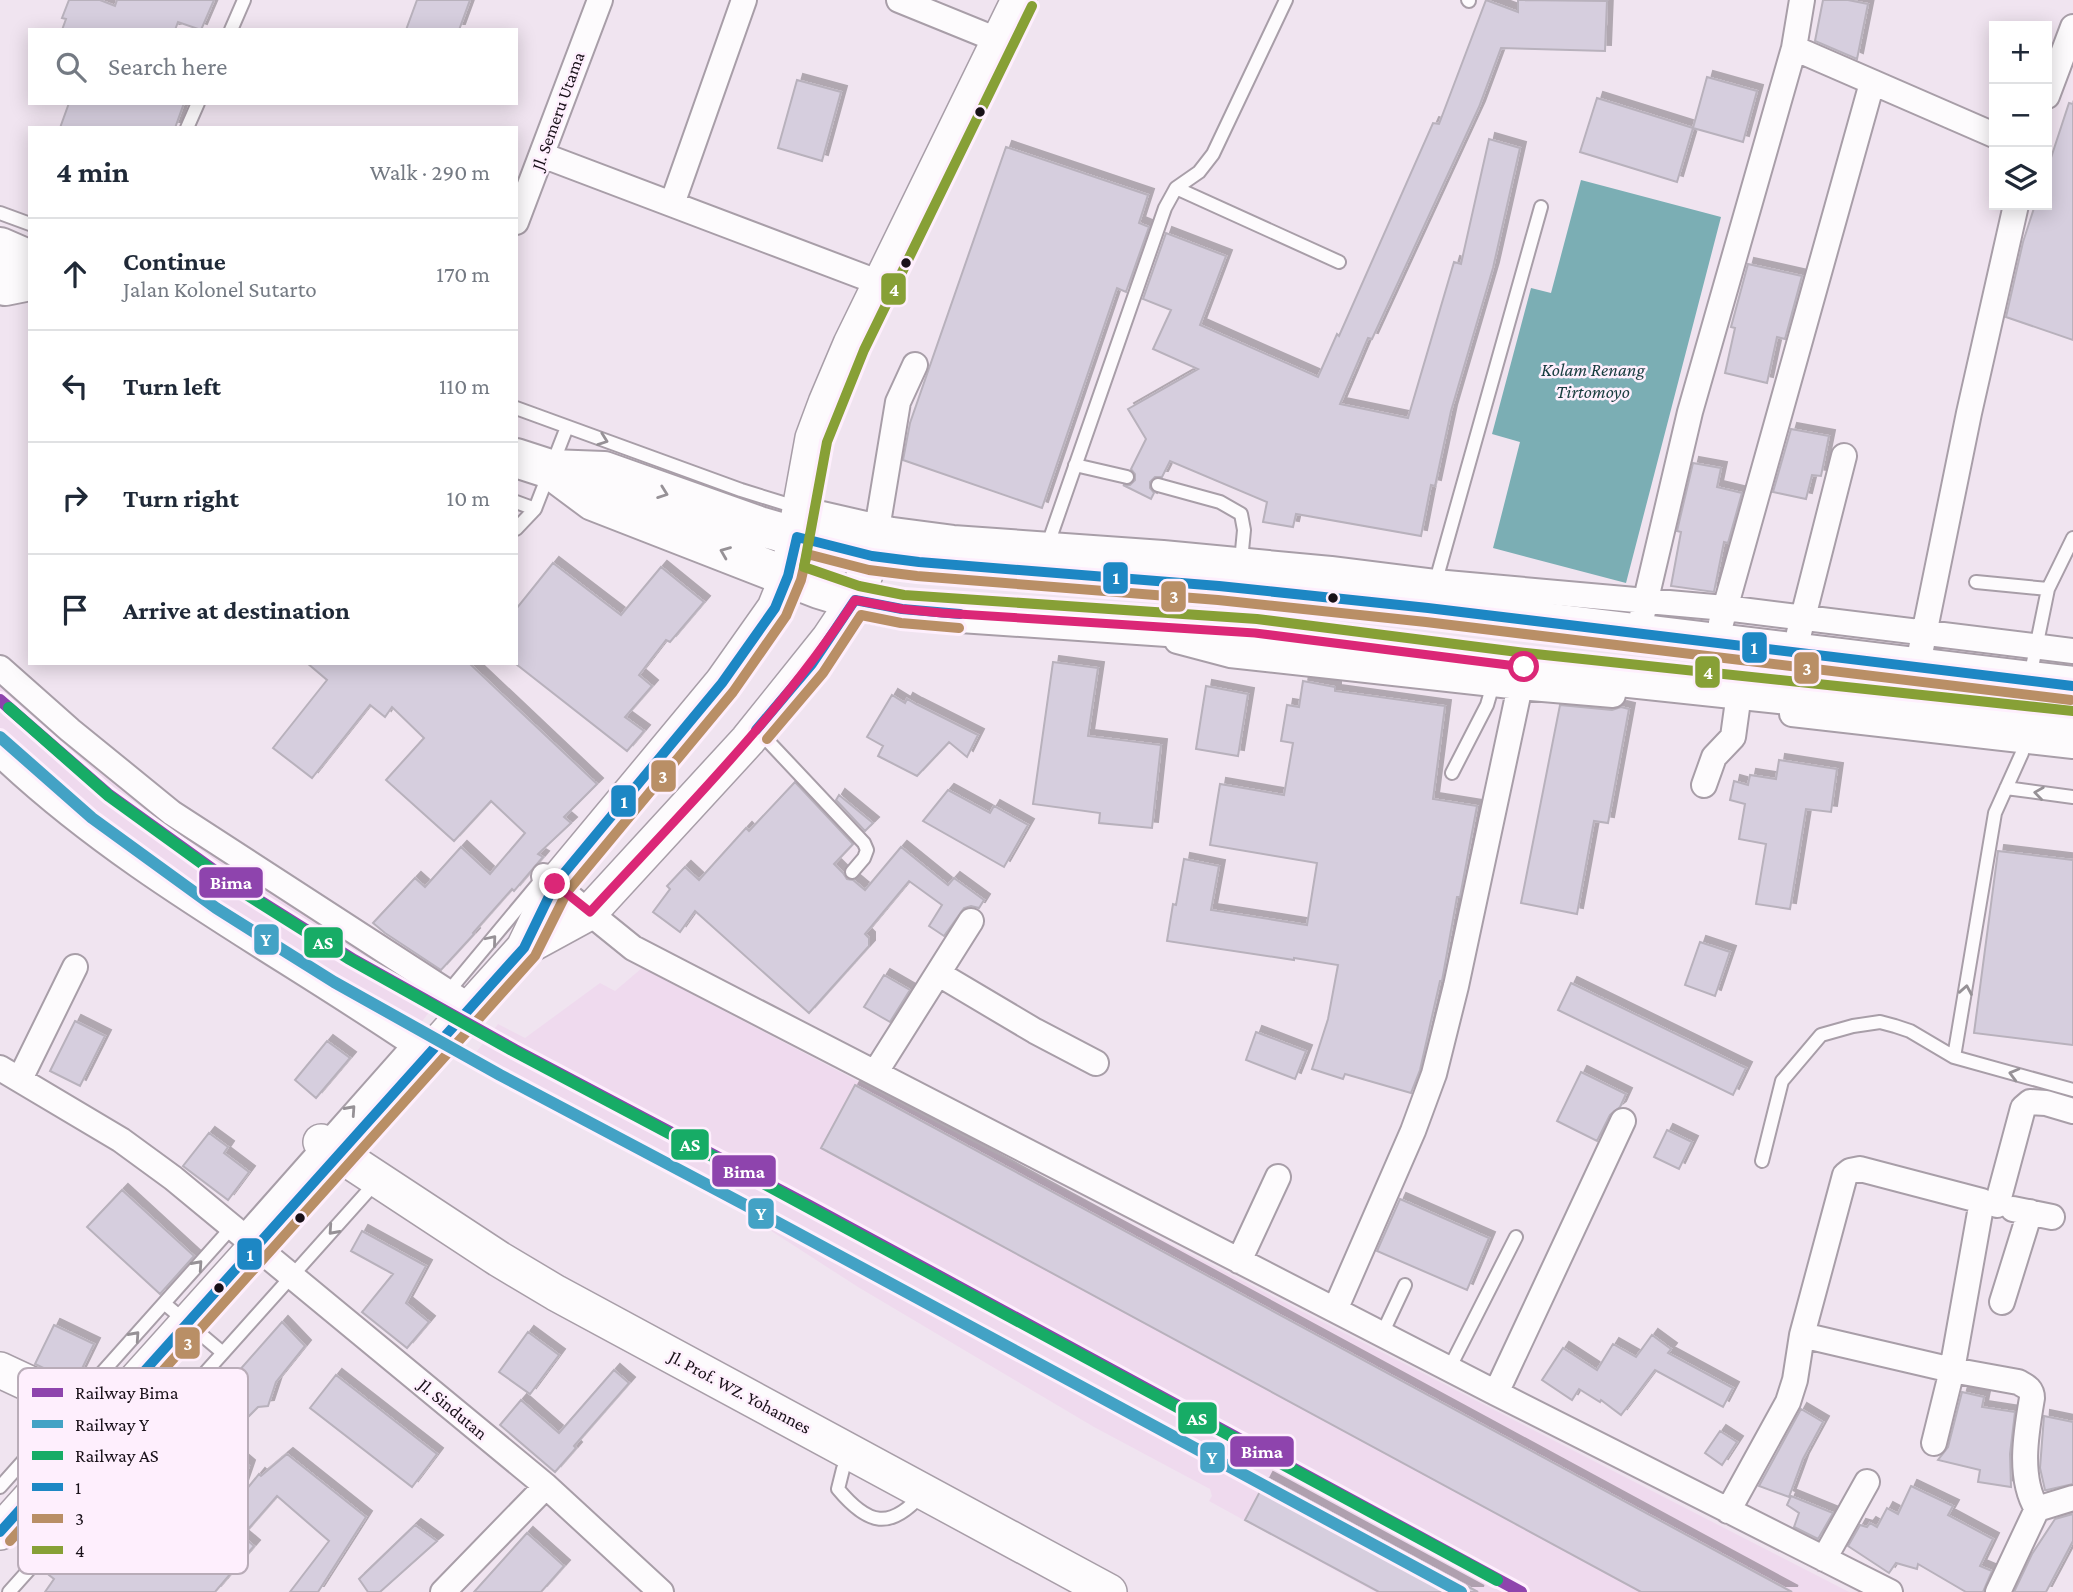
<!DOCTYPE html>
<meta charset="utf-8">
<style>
:root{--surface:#fff;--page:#f6f6f7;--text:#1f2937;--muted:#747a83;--line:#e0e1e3}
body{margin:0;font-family:"Crimson Pro",serif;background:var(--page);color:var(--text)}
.controls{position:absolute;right:21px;top:21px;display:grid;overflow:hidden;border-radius:0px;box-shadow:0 4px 18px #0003}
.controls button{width:63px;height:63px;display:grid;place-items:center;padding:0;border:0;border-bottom:2px solid var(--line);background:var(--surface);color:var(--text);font:35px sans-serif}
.stop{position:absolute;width:21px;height:21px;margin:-16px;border:5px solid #db2777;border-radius:50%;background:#fff}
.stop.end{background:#db2777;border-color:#fff;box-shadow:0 2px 7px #0008}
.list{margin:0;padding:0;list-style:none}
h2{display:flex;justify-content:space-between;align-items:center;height:91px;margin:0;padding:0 28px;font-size:30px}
h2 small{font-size:23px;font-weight:400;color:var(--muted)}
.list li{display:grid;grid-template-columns:46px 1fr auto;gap:21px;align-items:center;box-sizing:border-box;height:112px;padding:0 28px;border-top:2px solid var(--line)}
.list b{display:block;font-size:26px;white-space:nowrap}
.list p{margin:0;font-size:23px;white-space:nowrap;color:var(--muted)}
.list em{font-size:23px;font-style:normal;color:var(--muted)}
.icon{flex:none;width:38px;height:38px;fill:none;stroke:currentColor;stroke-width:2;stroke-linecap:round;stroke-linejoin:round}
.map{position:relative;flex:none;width:2073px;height:1592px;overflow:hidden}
.search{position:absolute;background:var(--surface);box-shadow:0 4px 18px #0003;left:28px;top:28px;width:490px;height:77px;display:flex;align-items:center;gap:18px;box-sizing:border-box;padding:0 24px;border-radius:0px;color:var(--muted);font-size:26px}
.panel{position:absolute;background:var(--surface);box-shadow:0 4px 18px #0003;left:28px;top:126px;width:490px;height:539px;border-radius:0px}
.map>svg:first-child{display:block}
.built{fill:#efdaee}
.water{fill:#7baeb4}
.building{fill:#d6cede;stroke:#b8b1bc;stroke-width:2;filter:url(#shadow)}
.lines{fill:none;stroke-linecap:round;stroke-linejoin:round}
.lane-casing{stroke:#a89ea8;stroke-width:16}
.street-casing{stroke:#a89ea8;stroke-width:28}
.secondary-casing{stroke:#a89ea8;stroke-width:38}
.primary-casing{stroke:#a89ea8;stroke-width:42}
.lane{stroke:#fdfbfd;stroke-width:12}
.street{stroke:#fdfbfd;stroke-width:24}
.secondary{stroke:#fdfbfd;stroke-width:35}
.primary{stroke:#fdfbfd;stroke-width:38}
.bus-1-casing{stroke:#feeffd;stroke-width:16}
.bus-2-casing{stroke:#feeffd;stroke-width:16}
.bus-3-casing{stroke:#feeffd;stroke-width:16}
.bus-1{stroke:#1d87c4;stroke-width:10}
.bus-2{stroke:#b98f66;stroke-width:10}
.bus-3{stroke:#87a036;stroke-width:10}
.rail-1-casing{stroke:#feeffd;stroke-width:18}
.rail-2-casing{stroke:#feeffd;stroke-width:18}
.rail-3-casing{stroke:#feeffd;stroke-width:18}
.rail-1{stroke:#8e44ad;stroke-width:12}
.rail-2{stroke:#43a2c5;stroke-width:12}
.rail-3{stroke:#17ac66;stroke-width:12}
.oneway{stroke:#969196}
.route{stroke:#db2777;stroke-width:9}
.bus-dot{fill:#181018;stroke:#feeffd;stroke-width:2.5}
.labels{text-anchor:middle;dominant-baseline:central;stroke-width:5;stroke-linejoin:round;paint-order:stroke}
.street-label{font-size:18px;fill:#181018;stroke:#feeffd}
.water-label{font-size:19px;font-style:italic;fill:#173c3e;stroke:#feeffd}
.key{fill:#feeffd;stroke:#b9acb8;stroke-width:2}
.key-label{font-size:19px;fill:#181018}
.line-badge{stroke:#feeffd;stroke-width:2.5}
.badge-label{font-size:19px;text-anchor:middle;font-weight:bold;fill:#fff}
</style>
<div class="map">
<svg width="2073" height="1592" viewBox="0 0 2073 1592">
<defs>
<filter id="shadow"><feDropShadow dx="6" dy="-6" stdDeviation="0" flood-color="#0004"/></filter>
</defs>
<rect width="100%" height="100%" fill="#f0e4f0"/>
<!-- built -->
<path class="built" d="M0 679 440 998 417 1028 338 983 147 861 52 784 0 739Z
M642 968 1044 1179 1849 1592H1375L1209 1501 1212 1496 1210 1489 1094 1427 858 1287 697 1183 474 1055 498 1024 525 1038 600 983 615 991Z"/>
<!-- water -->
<path class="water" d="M1581 180 1721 217 1626 583 1493 548 1520 442 1492 434 1531 288 1551 293Z"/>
<!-- building -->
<path class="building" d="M69 0H100L115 6 117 0H214L201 30 178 22 175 30H62L66 19 62 18Z
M417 0H470L459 30H406Z
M1486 0 1518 12V0L1607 1 1605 51 1501 48 1479 107 1372 339 1368 338 1340 404 1408 418 1454 262 1461 264 1489 139 1520 148 1493 268 1451 411 1435 486 1431 485 1421 536 1296 514 1293 527 1263 522 1267 502 1170 461 1162 477H1155L1150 482V488L1154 493 1151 499 1123 485H1130L1135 480V474L1131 469 1146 439 1128 409 1198 369 1153 349 1171 310 1143 299 1166 233 1226 256 1200 325 1318 377 1337 334 1339 336 1433 123 1439 124Z
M1823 0H1848L1868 4 1857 59 1815 41Z
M1707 77 1757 91 1743 142 1693 128Z
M797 80 841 92 822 161 778 148Z
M1597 98 1693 128 1677 182 1580 152Z
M69 103H184L175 128H60Z
M2069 103 2073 104V340L2006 317 2023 242 2035 205H2047V170Z
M1006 147 1148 195 1139 223 1149 227 1126 292 1117 288 1042 508 903 460 910 423Z
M1748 264 1802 276 1785 339 1777 337 1767 383 1725 373 1735 328 1731 327Z
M1791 429 1829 436 1821 476 1812 475 1806 499 1773 492Z
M1693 463 1721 468 1717 487 1742 493 1728 543 1724 542 1714 592 1671 586 1681 532 1677 531Z
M553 563 621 615 661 567 704 602 670 642 666 640 639 675 652 686 625 717 644 731 627 751 516 664V609Z
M1053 662 1098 668 1088 736 1161 745 1152 828 1099 823 1100 813 1033 804Z
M307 663H469L597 784 564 817 571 823 538 854 543 857 514 891 512 889 473 933 474 934 441 970 385 933 373 923 415 878 425 887 461 847 490 874 525 833 491 801 454 841 386 780 424 738 392 707 385 717 370 705 312 778 273 748 327 680Z
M1303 681 1335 687V691L1445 706 1433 799 1477 806 1460 897H1457L1442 981H1440L1420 1070 1411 1093 1345 1074 1343 1079 1312 1069 1328 1019 1338 965 1294 958V960L1167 941 1173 904 1176 905 1184 859 1219 866 1211 910 1307 925 1317 863 1210 845 1220 784 1284 795 1293 743 1281 741 1287 705 1299 707Z
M1206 686 1248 694 1238 756 1196 749Z
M892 695 905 703 907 699 916 704 978 735 967 757 949 742 917 776 878 756 883 746 867 737Z
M1560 705 1612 710 1621 707 1629 709 1608 823 1594 821 1577 914 1521 903Z
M1779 760 1837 769 1831 812 1806 809 1790 909 1756 904 1766 844 1739 839 1745 804 1730 800 1734 781 1748 785 1750 775 1776 779Z
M795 782 853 844 834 864 843 873 847 879 853 880 865 890 901 847 948 885 954 878 984 900 979 908 971 906 964 908 944 936 929 926 942 905 909 881 865 934 869 938V946L809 1013 695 911 680 932 653 912 670 889 667 886 685 867 699 880 746 828 749 831Z
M948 790 990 813 994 806 1028 825 1004 867 923 821Z
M839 795 873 823 865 831 836 800Z
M1998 851 2073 860V1045L1974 1033Z
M1700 942 1730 952 1715 996 1685 985Z
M884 975 910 990 890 1022 864 1007Z
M1571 983 1746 1068 1733 1095 1558 1010Z
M75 1021 105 1036 80 1086 50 1071Z
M1256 1032 1306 1051 1295 1079 1246 1060Z
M327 1041 350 1058 316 1098 295 1080Z
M1581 1072 1626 1094 1620 1107 1610 1115 1597 1141 1557 1121Z
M855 1085 1792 1592H1641L821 1148Z
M1667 1130 1692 1142 1679 1169 1654 1157Z
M209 1133 228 1147 224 1153 249 1172 228 1200 183 1166Z
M122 1190 194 1256 160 1294 87 1227Z
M1400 1199 1489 1238 1467 1290 1377 1251Z
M362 1231 426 1266 406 1303 429 1322 407 1348 362 1312 393 1274 351 1251Z
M282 1322 305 1346 276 1382 268 1406 258 1407 222 1443 249 1466 237 1501 259 1474 261 1476 287 1454 366 1517 318 1592H290L329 1541 277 1496 242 1536 254 1546 215 1592H45L54 1579 49 1575 64 1554 68 1557 136 1470 160 1489 228 1410 215 1398Z
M54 1325 94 1344 75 1383 35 1364Z
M528 1332 559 1355 530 1394 499 1372Z
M1652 1335 1671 1349 1668 1353 1733 1388 1723 1407 1655 1370 1621 1415 1601 1400 1600 1402 1579 1389 1572 1400 1542 1380 1563 1348 1597 1370 1613 1344 1636 1357Z
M614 1370 629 1383 574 1446 576 1448 555 1472 500 1425 521 1400 559 1433Z
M336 1375 437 1454 412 1487 310 1408Z
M1962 1392 1984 1397 1982 1407 2015 1412 2010 1454 2011 1487 1978 1482 1980 1470 1938 1460 1948 1447Z
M1801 1409 1823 1422 1803 1459 1789 1497 1759 1486Z
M2044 1416 2073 1422V1484L2047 1490H2045L2040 1468Z
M1720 1431 1737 1442 1722 1465 1705 1453Z
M1267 1478 1478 1592H1379L1245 1520Z
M1911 1486 1953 1506 1948 1515 1993 1539 1980 1566 1992 1571 1983 1592H1966L1918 1564 1917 1569 1896 1563 1889 1573 1848 1546 1860 1525 1867 1527 1870 1523 1877 1527 1887 1508 1898 1514Z
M1791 1496 1833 1513 1818 1539 1794 1527 1799 1513 1787 1505Z
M2073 1514V1541L2046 1592H2014L2032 1554 2055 1519Z
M415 1525 437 1541 380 1592H368L359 1579Z
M527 1533 564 1566 541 1592H474Z"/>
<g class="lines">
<defs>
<path id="lane" d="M1468 0 1469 1
M231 30 244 0
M187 128 198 103
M1176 188 1339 262
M0 213 30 224
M516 408 741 490 799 508
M1075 465 1127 477
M1158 485 1220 502 1241 514 1244 530 1241 561
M516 502 535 509 567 427
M516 529 535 509
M1048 544 1165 208 1176 188 1199 172 1213 154 1286 0
M1976 582 2048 589
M1435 584 1541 207
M2030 677 2048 589 2073 538
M768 741 864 843 867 850 864 858 852 872
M1452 773 1487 705 1494 681
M2006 788 2073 797
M448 992 542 879
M1954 1057 1995 813 2022 753 2024 738
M1762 1161 1782 1081 1821 1035 1853 1026 1880 1022 1895 1026 1910 1031 1954 1057 2073 1090
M240 1234 410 1042
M165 1304 223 1353
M1382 1334 1405 1285
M1449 1369 1516 1237
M104 1419 143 1442
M851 1455 843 1469 838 1489C868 1525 890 1531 923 1493
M0 1487 232 1227
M9 1592 376 1182"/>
<path id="street" d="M899 0 1000 41
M1794 48 1994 135
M2047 96 2073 27
M542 155 880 283
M672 204 744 0
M516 222 600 0
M800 509 892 530 953 538 1163 553 1331 569 1435 582 1725 608 2073 651
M875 541 898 402 915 365
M1642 616 1690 412 1794 48 1802 0
M1721 623 1872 83
M1799 633 1844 456
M1177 641 1230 655 1520 687 1613 695
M1921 649 1969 413 2016 205
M0 668 70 730 172 813 471 1007
M1792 714 2073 746
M0 754C127 875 285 955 428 1054
M1704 785 1714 757 1733 737 1737 708
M544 876 633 948 875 1073
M971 921 875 1073 1496 1393 1890 1592
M939 974 1035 1031 1096 1063
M0 1068 121 1140 173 1178 546 1486 661 1592
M20 1079 75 967
M1997 1205 2023 1108 2030 1102 2046 1103 2073 1111
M2013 1209 2052 1217
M1239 1261 1278 1177
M2002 1302 2030 1212
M1335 1310 1413 1131 1434 1074 1456 986 1523 672
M1496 1393 1623 1121
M1934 1443 1952 1370 2018 1382C2025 1386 2032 1388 2032 1398 2026 1433 2018 1478 2037 1509
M1728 1511 1788 1402 1795 1380 1802 1335 1845 1175 1850 1171 1860 1169 1982 1201 1952 1370 1802 1335
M1824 1559 1867 1482
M443 1592 546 1486
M1998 1592 2037 1509 2073 1498"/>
<path id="secondary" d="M524 948 590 912 748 740 829 639 855 600 872 556
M321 1142 499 1259 556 1293 1109 1592
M0 1370 103 1418
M0 1532 524 948 555 884 722 683 775 608 788 576 813 438 826 403 851 344 1019 0"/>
<path id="primary" d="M0 247 23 257 30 265
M0 284 5 286 30 281
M516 458 550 469 604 471 759 526 797 537 872 556 919 562 1219 586 1428 608 2073 686
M550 469 593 501 819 589 855 600 902 609 1255 633 1524 667 2073 725"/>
</defs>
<!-- lane casing -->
<use href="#lane" class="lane-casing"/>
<!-- street casing -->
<use href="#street" class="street-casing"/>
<!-- secondary casing -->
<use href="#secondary" class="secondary-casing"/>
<!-- primary casing -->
<use href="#primary" class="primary-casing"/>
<!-- lane -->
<use href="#lane" class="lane"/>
<!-- street -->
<use href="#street" class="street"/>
<!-- secondary -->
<use href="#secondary" class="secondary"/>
<!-- primary -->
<use href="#primary" class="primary"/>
<defs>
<path id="bus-1" d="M756 730 812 664 855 600 902 609 960 614
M0 1532 524 948 555 884 722 683 775 608 788 576 797 537 872 556 919 562 1219 586 1428 608 2073 686"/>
<path id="bus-2" d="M767 739 823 673 861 615 901 623 959 628
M10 1541 535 956 567 892 733 692 786 616 801 580 807 554 869 570 917 576 1218 600 1426 622 2071 700"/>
<path id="bus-3" d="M1032 6 864 350 827 442 804 567 859 586 904 595 1257 619 1526 653 2073 711"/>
</defs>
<!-- bus-1 casing -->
<use href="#bus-1" class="bus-1-casing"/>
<!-- bus-2 casing -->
<use href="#bus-2" class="bus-2-casing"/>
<!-- bus-3 casing -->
<use href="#bus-3" class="bus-3-casing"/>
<!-- bus-1 -->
<use href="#bus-1" class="bus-1"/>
<!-- bus-2 -->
<use href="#bus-2" class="bus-2"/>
<!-- bus-3 -->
<use href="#bus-3" class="bus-3"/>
<defs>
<path id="rail-1" d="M0 700 108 794 236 886 354 960 515 1050 808 1205 1521 1592"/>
<path id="rail-2" d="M0 737 92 818 216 908 334 982 500 1075 751 1208 1461 1592"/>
<path id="rail-3" d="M9 708 109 796 232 885 348 958 514 1051 765 1184 1497 1580"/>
</defs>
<!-- rail-1 casing -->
<use href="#rail-1" class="rail-1-casing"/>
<!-- rail-2 casing -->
<use href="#rail-2" class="rail-2-casing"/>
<!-- rail-3 casing -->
<use href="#rail-3" class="rail-3-casing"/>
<!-- rail-1 -->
<use href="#rail-1" class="rail-1"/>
<!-- rail-2 -->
<use href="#rail-2" class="rail-2"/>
<!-- rail-3 -->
<use href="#rail-3" class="rail-3"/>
</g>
<!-- one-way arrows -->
<defs><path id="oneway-chevron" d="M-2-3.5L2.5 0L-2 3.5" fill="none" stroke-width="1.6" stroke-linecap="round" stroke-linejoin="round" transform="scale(1.75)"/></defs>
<g class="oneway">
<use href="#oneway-chevron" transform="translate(603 440) rotate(20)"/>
<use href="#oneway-chevron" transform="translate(663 493) rotate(20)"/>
<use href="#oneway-chevron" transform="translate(725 552) rotate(-158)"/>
<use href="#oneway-chevron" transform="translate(2039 793) rotate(-172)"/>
<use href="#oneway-chevron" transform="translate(492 940) rotate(-50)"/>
<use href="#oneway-chevron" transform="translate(1966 990) rotate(-80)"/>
<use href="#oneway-chevron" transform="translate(2014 1074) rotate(-165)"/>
<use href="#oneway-chevron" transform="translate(351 1110) rotate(-48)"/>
<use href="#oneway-chevron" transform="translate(333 1230) rotate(132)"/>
<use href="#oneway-chevron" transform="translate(198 1265) rotate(-48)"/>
<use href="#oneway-chevron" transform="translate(135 1336) rotate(-48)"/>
</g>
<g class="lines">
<!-- route -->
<path class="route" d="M555 884 590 912C682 812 780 715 855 600L902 609 942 613 1255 633 1524 667"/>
</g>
<!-- markers -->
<g class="bus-dot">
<circle cx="980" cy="112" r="6"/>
<circle cx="906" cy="263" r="6"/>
<circle cx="1333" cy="598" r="6"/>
<circle cx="300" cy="1218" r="6"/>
<circle cx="219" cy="1288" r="6"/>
</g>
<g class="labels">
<!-- street labels -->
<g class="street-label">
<text transform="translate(558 111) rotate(-70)">Jl. Semeru Utama</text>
<text transform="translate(740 1392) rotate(28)">Jl. Prof. WZ. Yohannes</text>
<text transform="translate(453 1409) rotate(40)">Jl. Sindutan</text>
</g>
<!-- water labels -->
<g class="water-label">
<text x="1593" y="369">Kolam Renang<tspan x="1593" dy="22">Tirtomoyo</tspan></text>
</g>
</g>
<!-- legend -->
<rect x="18" y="1368" width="230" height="206" rx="10" class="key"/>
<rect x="32" y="1388" width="31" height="9" fill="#8e44ad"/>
<rect x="32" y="1420" width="31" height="8" fill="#43a2c5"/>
<rect x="32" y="1451" width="31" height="9" fill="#17ac66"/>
<rect x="32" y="1483" width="31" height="8" fill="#1d87c4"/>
<rect x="32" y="1514" width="31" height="9" fill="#b98f66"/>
<rect x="32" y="1546" width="31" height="8" fill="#87a036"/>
<g class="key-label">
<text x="75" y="1399">Railway Bima</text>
<text x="75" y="1431">Railway Y</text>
<text x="75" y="1462">Railway AS</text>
<text x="75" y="1494">1</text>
<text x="75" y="1525">3</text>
<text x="75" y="1557">4</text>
</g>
<g class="line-badge">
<rect x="880" y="272" width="27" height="34" rx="7" fill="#87a036"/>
<rect x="1102" y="561" width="27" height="34" rx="7" fill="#1d87c4"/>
<rect x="1160" y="580" width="27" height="33" rx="7" fill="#b98f66"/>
<rect x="1741" y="631" width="27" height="33" rx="7" fill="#1d87c4"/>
<rect x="1793" y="651" width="27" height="34" rx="7" fill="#b98f66"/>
<rect x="1694" y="655" width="27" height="34" rx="7" fill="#87a036"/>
<rect x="650" y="759" width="27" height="34" rx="7" fill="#b98f66"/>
<rect x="610" y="784" width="27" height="34" rx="7" fill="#1d87c4"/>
<rect x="198" y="866" width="66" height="33" rx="7" fill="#8e44ad"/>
<rect x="253" y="923" width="27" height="33" rx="7" fill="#43a2c5"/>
<rect x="303" y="926" width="41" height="33" rx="7" fill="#17ac66"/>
<rect x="670" y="1128" width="40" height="33" rx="7" fill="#17ac66"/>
<rect x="711" y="1154" width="66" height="34" rx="7" fill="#8e44ad"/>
<rect x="747" y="1197" width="28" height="33" rx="7" fill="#43a2c5"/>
<rect x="236" y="1237" width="27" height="34" rx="7" fill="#1d87c4"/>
<rect x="174" y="1326" width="27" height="34" rx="7" fill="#b98f66"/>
<rect x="1177" y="1401" width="41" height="34" rx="7" fill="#17ac66"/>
<rect x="1229" y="1435" width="66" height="33" rx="7" fill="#8e44ad"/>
<rect x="1199" y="1441" width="27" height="33" rx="7" fill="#43a2c5"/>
</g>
<g class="badge-label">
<text x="894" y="296">4</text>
<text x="1116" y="584">1</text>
<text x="1174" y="603">3</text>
<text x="1754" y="654">1</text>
<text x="1807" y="675">3</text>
<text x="1708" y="679">4</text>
<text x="663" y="783">3</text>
<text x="624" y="808">1</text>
<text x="231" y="889">Bima</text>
<text x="266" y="946">Y</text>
<text x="323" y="949">AS</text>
<text x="690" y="1151">AS</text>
<text x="744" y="1178">Bima</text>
<text x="761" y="1220">Y</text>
<text x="250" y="1261">1</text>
<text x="188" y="1350">3</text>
<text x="1197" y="1425">AS</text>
<text x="1262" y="1458">Bima</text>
<text x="1212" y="1464">Y</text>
</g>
</svg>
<div class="controls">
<button>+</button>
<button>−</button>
<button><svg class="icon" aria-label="layers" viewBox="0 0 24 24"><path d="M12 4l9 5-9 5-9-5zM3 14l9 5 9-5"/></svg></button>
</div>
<div class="stop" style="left:1524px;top:667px"></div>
<div class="stop end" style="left:555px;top:884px"></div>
<div class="search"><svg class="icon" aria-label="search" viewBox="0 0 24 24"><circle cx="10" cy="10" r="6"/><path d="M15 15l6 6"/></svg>Search here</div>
<section class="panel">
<h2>4 min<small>Walk · 290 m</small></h2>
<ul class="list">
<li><svg class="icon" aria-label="ahead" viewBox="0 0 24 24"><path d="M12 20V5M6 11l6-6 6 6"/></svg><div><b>Continue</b><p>Jalan Kolonel Sutarto</p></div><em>170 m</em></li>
<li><svg class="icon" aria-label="left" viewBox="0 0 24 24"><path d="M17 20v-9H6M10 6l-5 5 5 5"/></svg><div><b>Turn left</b></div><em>110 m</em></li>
<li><svg class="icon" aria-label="right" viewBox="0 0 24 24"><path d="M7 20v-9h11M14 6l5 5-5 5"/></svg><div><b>Turn right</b></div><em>10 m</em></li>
<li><svg class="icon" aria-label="arrive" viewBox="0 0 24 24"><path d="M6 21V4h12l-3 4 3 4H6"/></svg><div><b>Arrive at destination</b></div></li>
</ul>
</section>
</div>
